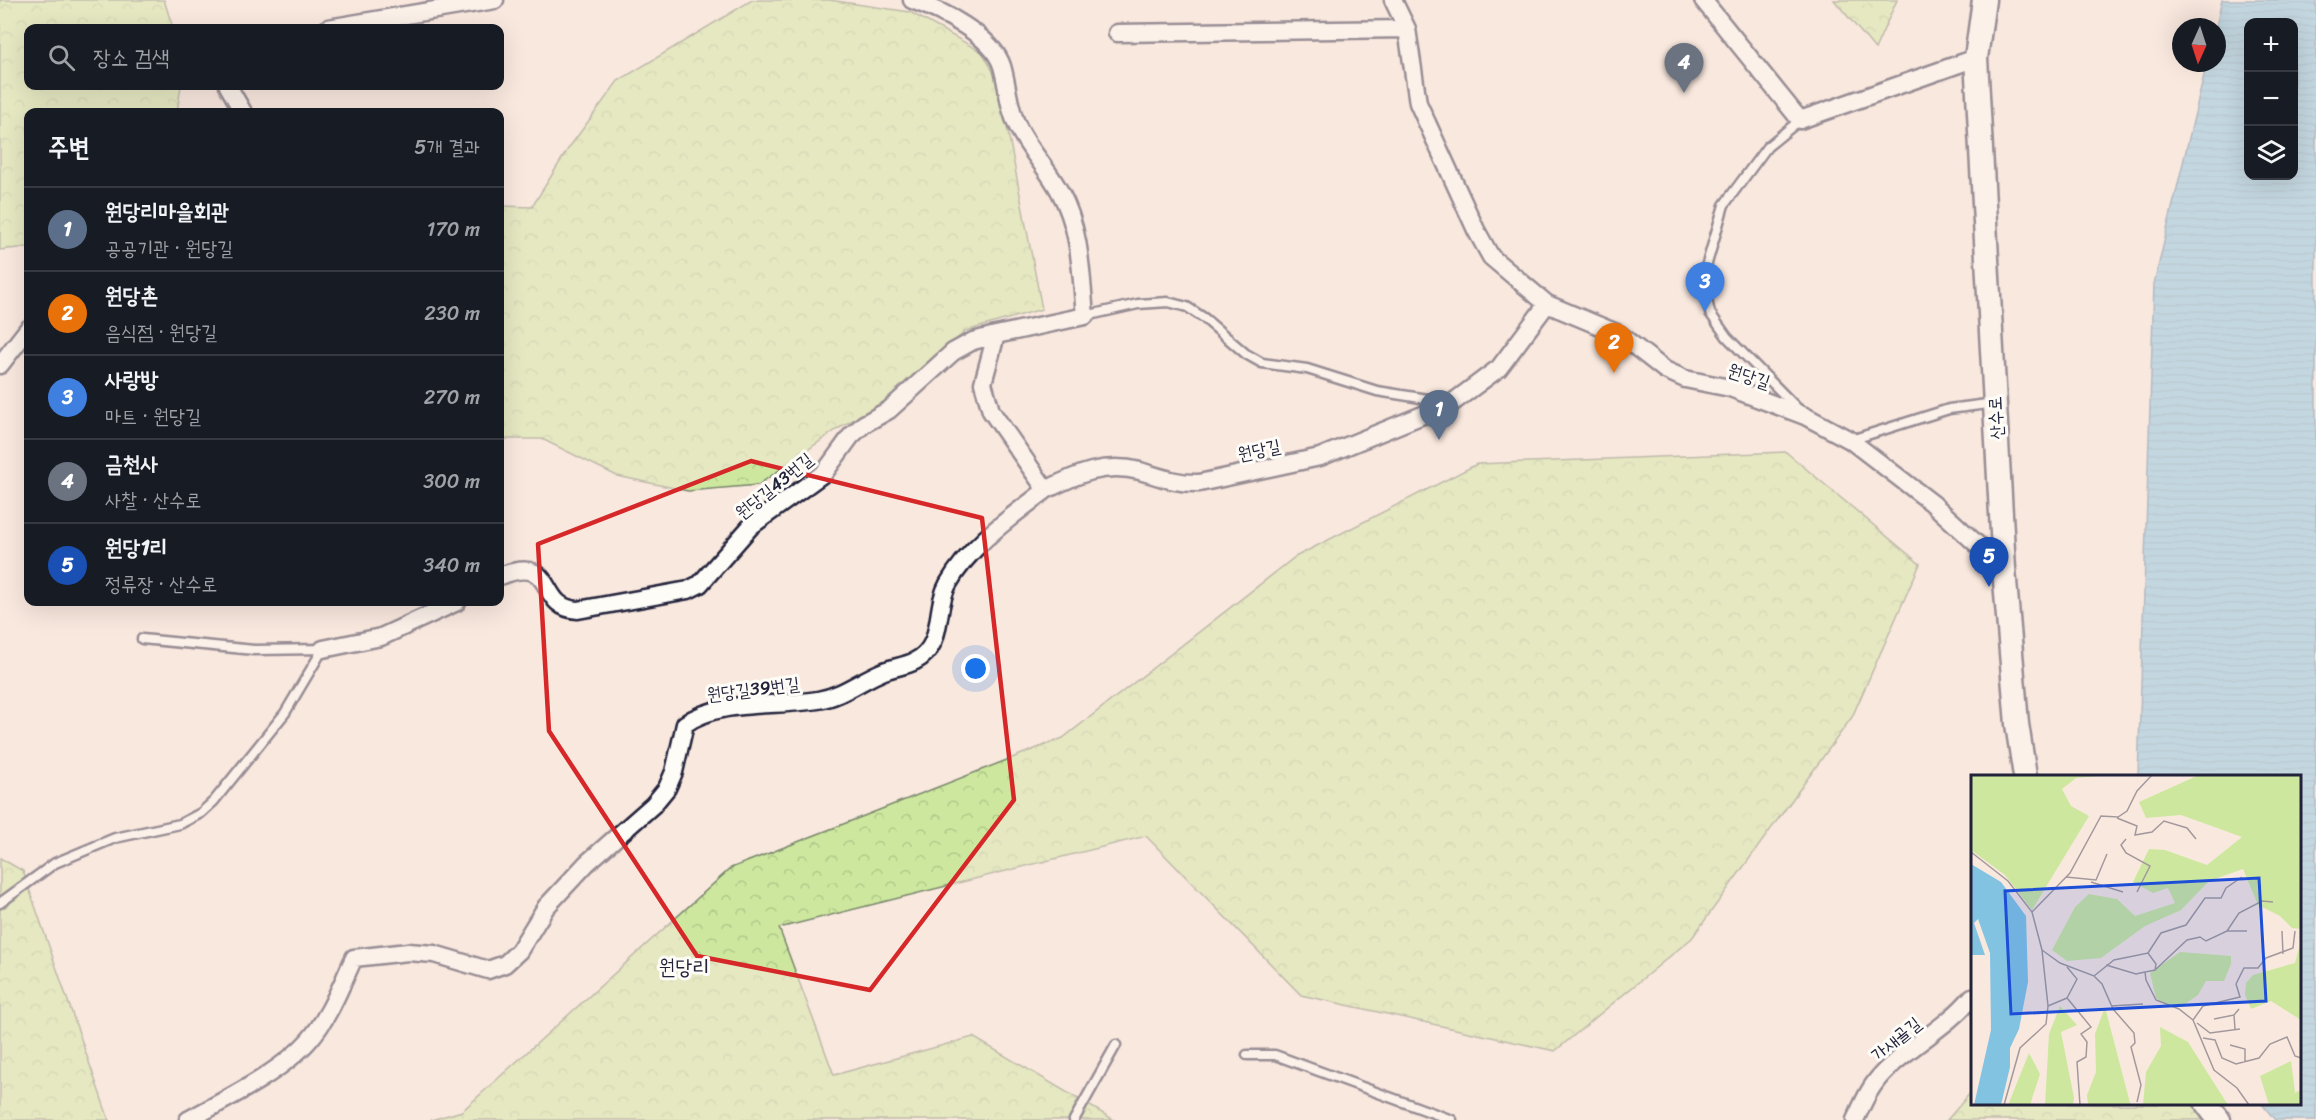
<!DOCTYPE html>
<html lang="ko">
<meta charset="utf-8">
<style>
:root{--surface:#171b24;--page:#20242c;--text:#f1f3f6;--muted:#9ea1a6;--line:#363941;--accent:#0f766e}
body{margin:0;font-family:Sriracha,"Poor Story",sans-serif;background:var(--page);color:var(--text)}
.controls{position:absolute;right:18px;top:18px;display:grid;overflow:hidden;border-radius:12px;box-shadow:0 6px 24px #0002}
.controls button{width:54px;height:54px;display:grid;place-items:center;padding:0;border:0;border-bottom:2px solid var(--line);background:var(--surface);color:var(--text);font:30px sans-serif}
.compass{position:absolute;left:2172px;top:18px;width:54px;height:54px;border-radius:50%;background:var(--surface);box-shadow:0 6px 24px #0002;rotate:183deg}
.you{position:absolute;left:976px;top:669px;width:21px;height:21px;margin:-15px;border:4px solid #fff;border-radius:50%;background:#1a73e8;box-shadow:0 0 0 9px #1a73e833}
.badge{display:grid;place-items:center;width:39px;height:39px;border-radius:50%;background:var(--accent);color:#fff;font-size:20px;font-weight:700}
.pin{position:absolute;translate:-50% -50px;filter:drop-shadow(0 2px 3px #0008)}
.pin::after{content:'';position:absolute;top:32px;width:21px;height:18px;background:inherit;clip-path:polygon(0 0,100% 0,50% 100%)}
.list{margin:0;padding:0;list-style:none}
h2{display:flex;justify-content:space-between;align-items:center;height:78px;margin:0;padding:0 24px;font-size:26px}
h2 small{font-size:20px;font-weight:400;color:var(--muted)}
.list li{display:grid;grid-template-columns:39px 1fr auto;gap:18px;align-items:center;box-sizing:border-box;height:84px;padding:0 24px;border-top:2px solid var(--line)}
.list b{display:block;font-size:22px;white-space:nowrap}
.list p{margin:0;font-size:20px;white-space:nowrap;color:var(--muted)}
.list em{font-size:20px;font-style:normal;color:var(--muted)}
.icon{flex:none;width:33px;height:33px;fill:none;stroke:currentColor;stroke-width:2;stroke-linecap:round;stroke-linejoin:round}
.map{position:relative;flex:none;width:2316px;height:1120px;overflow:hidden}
.search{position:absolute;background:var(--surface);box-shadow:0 6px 24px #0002;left:24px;top:24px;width:480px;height:66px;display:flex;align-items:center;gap:15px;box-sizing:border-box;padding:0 21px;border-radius:12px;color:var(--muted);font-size:22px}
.panel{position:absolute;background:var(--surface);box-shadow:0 6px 24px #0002;left:24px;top:108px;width:480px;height:498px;border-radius:12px}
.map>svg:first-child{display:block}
.forest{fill:url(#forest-crowns);stroke:#78856c;stroke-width:1.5}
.water{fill:url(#water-rules);stroke:#5c839f;stroke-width:1.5;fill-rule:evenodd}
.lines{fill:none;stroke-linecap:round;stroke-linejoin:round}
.lane-casing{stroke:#22223b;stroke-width:13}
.street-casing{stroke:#22223b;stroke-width:21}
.secondary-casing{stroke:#22223b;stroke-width:27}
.lane{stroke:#fdfcf7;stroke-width:8}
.street{stroke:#fdfcf7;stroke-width:16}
.secondary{stroke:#fdfcf7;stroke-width:22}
.marked{fill:none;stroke:#d62828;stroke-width:4.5;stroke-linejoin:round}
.labels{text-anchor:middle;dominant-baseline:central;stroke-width:6;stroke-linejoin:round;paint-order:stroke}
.street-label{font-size:18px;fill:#22223b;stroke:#fdfcf7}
.quarter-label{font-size:21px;fill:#22223b;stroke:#fdfcf7}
.inset-road{fill:none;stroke:#a3999d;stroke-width:1.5}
.view{fill:#1d4ed8;fill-opacity:0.15;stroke:#1d4ed8;stroke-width:3}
.inset-edge{fill:none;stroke:#22223b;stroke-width:3}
</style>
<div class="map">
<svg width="2316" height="1120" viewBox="0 0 2316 1120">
<defs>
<pattern id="forest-crowns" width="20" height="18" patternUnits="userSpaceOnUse" patternTransform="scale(1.5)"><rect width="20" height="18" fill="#cde89e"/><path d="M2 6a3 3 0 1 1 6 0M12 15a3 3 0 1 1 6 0" fill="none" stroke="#b0c789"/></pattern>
<pattern id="water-rules" width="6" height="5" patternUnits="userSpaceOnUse" patternTransform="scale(1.5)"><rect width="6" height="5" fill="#82c3e2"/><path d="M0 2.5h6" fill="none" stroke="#70a7c3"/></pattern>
</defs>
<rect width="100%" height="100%" fill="#f9e8de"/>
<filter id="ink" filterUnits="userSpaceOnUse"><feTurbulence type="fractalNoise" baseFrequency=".0167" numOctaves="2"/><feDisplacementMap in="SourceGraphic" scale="12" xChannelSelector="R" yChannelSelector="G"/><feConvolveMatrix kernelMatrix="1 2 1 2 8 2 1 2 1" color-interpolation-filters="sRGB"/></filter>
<g filter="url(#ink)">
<!-- forest -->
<path class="forest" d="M0 0H164L173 28H28V86H181L177 112H28V247L0 250Z
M752 0H829L910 12 982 52 998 80 1042 309 966 331 883 402 836 430 758 485 688 491 617 476 542 439H500V206L532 207 568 149 618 81Z
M1834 0H1897L1875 49Z
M1786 452 1920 564 1852 717 1692 938 1555 1051 1301 995 1146 836 779 928 834 1075 973 1037 1114 1120H431L462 1111 731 868 1063 738 1295 557 1477 464Z
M0 858 23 871 109 1120H0Z
M1972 1091V1104H2192L2203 1120H1947Z"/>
<!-- water -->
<path class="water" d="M2222 0H2316V1120H2275L2262 1104H2300V776H2138L2154 284 2207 63H2217L2216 27ZM2248 22H2294V176H2248Z"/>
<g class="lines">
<defs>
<path id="lane" d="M1085 316 1138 304 1168 302 1187 307 1204 318 1246 354 1262 363 1307 369 1377 391 1446 402
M1798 409 1727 337 1710 313 1705 291 1706 267 1724 205 1767 147 1800 120
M1851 440 1949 409 1995 403
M142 639 254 650 323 649
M0 903 55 863 115 838 180 824 201 813 214 801 285 713 323 649
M1247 1055H1275L1452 1120
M1074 1120 1116 1045"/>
<path id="street" d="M912 0C940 10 992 35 1002 66 1008 86 1008 108 1018 127 1029 150 1048 169 1060 192 1081 229 1081 275 1085 316L996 335 983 383 991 411 1046 490C1077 474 1105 462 1140 471 1160 477 1178 484 1199 483L1320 457 1452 403 1499 368 1547 304 1619 334 1665 370 1685 379 1730 388 1805 416 1850 440 1932 503 2004 569
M1393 0 1407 29 1418 103 1476 230 1491 257 1547 304
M1703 0 1800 120 1976 58
M328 28 495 0
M1117 33 1407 29
M228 86 243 112
M0 365 28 329
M500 576C559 553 535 608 578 610L688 590 700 584 751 526 824 473 851 436 864 424 889 410 953 352 973 341 996 335
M323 649 381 637 457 602
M188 1120C226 1099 282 1072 310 1039 330 1016 341 985 354 958L408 952 434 954 488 970 505 964 519 951 546 907 587 863 653 805 667 788 674 772 685 724C719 699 777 707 818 700 843 696 861 680 884 671 894 667 906 666 915 661 945 646 934 609 948 584 970 545 1011 517 1046 490
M1855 1120C1863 1103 1870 1086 1884 1072 1911 1045 1947 1027 1972 997"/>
<path id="secondary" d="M1984 0 1976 58 2004 569 2017 724 2025 776
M2207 1104 2219 1120"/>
</defs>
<!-- lane casing -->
<use href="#lane" class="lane-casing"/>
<!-- street casing -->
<use href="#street" class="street-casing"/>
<!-- secondary casing -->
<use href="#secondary" class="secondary-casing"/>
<!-- lane -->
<use href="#lane" class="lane"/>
<!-- street -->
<use href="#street" class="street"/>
<!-- secondary -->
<use href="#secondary" class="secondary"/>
</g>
</g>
<!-- marked area -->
<path d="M0 0H2316V1120H0ZM751 461 982 518 1014 800 870 990 697 956 549 731 538 544Z" fill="#f9e8de" fill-opacity=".55" fill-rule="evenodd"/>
<path class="marked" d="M751 461 982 518 1014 800 870 990 697 956 549 731 538 544Z"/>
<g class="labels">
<!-- street labels -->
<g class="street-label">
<text transform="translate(1749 376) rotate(18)">원당길</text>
<text transform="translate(1996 418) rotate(-93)">산수로</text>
<text transform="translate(1259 450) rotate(-12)">원당길</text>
<text transform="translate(774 486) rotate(-39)">원당길43번길</text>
<text transform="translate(753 689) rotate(-7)">원당길39번길</text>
<text transform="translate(1896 1039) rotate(-39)">가새골길</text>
</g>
<!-- quarter labels -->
<g class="quarter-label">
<text x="684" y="967">원당리</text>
</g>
</g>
<!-- overview -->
<g transform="translate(1971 775)">
<rect width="330" height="330" fill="#f9e8de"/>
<path d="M0 0H142L105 3 91 14 100 31 118 41 61 135 34 100 0 75ZM228 0H330V154L321 153 309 141 287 130 272 94 238 106 210 135 174 151 130 183 96 186 81 175 104 132 118 119 146 124 164 141 204 128 197 113 182 118 162 107 178 74 194 75 236 90 271 62 210 40 175 43 168 27ZM330 166V245L300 226 280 234 274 220 275 208 282 200 324 188ZM209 177 260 181V189L253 206H235L227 220 211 231 195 230 185 223 179 198ZM89 231 106 250 90 257 103 323 102 330H74L78 259ZM134 232 159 328 161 330H117L116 320 125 297 124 259ZM189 252 217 267 257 330H172L175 297 190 271ZM58 278 69 299 59 330H37ZM320 286 324 318 330 315V330H298L289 301Z" fill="#cde89e"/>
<path d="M0 89 30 107 55 141 57 207 48 254 39 273V292L30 330H3L20 255 19 178 7 144 3 148 14 180H0Z" fill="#82c3e2"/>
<path class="inset-road" d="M146 43 166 51 164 60 181 57 193 46 216 53 225 64M155 64 150 70 155 78 179 91 166 117M0 77 37 106 61 137 71 175 77 231 75 249 49 273 33 330M95 102 125 105 136 79M120 107 152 117M61 137 99 98 130 41 147 42 156 36 166 16 181 0M256 156 268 138 291 126 302 127M311 156 312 179M71 175 89 188 123 201 143 185 177 178 185 189 184 195 174 197 175 205 185 225 208 234 222 245 243 295 266 313 278 330M177 178 190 158 215 150 234 123H250L255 113 271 102M135 190 165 199 174 197M96 192 106 204 96 223M184 195 216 165 229 162 235 166 256 156H276M123 201 131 209 142 234 163 258 164 268 160 272 170 310 166 327M77 231 96 223 120 252 110 259 116 267 115 282 106 287 109 330M140 231 172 229M243 244 263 240M222 245 232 231 269 222 265 209 273 193H287L295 183 322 173 324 156M226 248 239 258 269 254M264 254 263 240 268 234M232 263 244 265 251 283 265 289 288 283 299 269 316 262 324 281 330 283M259 270 274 274V287"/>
<path class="view" d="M288 103 295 226 40 239 34 116Z"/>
<rect width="330" height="330" class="inset-edge"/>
</g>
</svg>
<div class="controls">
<button>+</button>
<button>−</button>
<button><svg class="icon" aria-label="layers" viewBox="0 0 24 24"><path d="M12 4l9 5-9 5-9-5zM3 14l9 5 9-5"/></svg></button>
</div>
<svg class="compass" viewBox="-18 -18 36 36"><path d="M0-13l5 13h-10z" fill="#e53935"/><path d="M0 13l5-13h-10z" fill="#9ea1a6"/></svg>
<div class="you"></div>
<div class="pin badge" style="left:1439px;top:440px;background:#5c6f8a">1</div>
<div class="pin badge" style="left:1614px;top:373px;background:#e8710a">2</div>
<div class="pin badge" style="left:1705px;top:312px;background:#3f7fe0">3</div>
<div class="pin badge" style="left:1684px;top:93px;background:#6b7280">4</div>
<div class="pin badge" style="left:1989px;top:587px;background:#1a4fb4">5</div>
<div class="search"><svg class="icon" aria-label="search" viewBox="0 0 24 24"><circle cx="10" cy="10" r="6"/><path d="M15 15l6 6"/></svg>장소 검색</div>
<section class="panel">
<h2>주변<small>5개 결과</small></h2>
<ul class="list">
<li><span class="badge" style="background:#5c6f8a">1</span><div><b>원당리마을회관</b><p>공공기관 · 원당길</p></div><em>170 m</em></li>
<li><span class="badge" style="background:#e8710a">2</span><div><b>원당촌</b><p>음식점 · 원당길</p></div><em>230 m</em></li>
<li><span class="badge" style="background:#3f7fe0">3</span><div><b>사랑방</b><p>마트 · 원당길</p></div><em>270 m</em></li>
<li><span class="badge" style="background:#6b7280">4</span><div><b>금천사</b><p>사찰 · 산수로</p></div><em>300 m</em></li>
<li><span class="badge" style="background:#1a4fb4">5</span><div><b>원당1리</b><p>정류장 · 산수로</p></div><em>340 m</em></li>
</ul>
</section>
</div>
